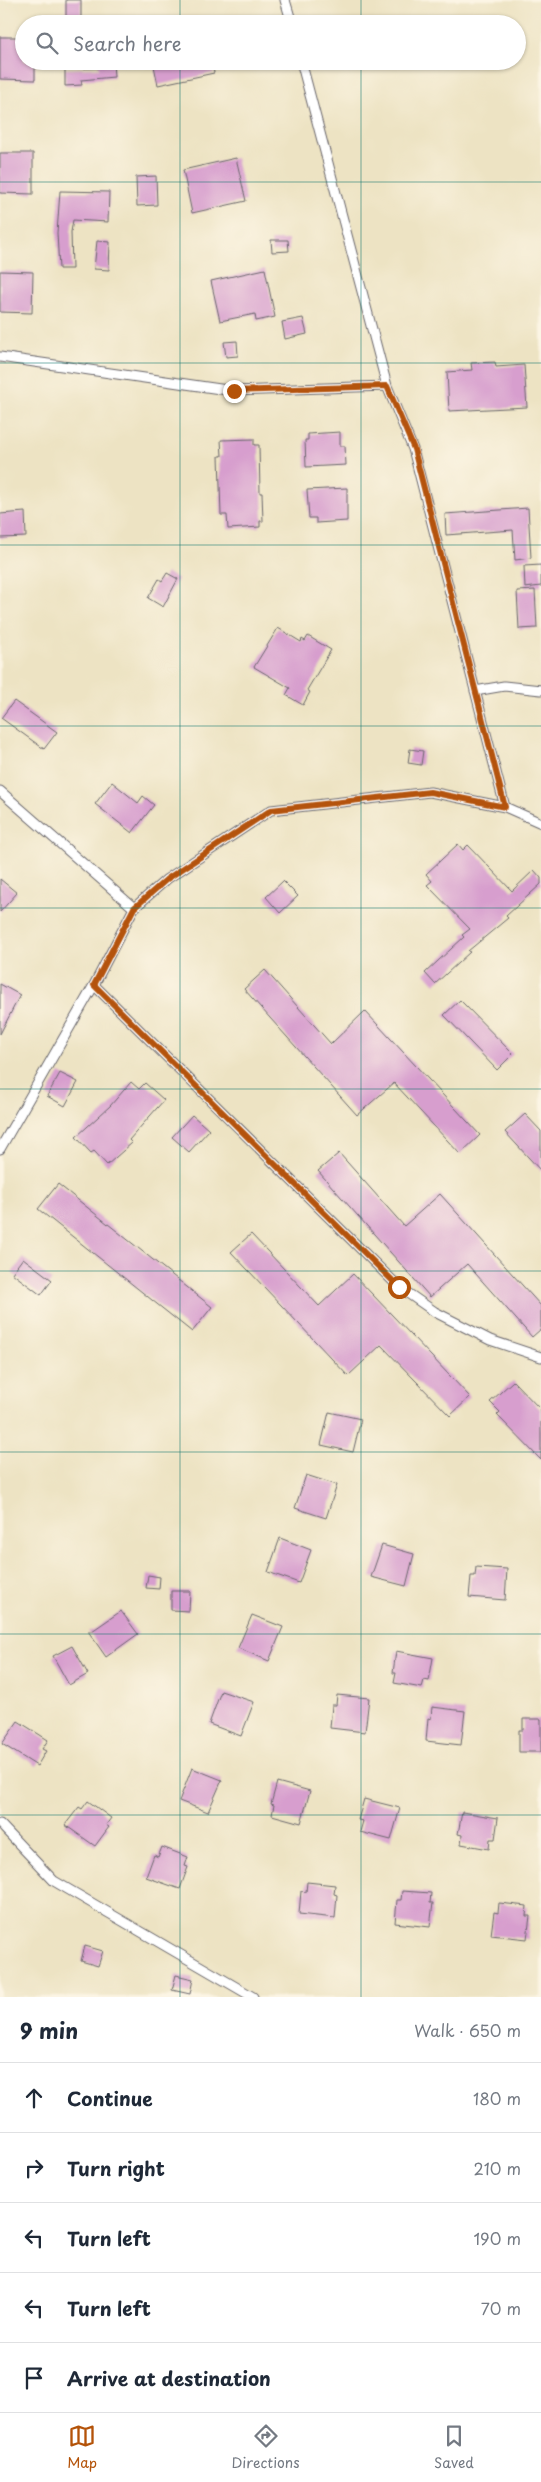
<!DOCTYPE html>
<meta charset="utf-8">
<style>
:root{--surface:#fff;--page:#f2f2f3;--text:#1f2937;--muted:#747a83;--line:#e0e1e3;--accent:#b45309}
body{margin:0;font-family:"Playpen Sans",sans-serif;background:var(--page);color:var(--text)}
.stop{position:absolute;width:15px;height:15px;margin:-11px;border:4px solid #b45309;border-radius:50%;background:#fff}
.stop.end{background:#b45309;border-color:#fff;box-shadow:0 1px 5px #0008}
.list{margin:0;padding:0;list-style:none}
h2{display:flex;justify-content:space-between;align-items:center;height:65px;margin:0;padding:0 20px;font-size:21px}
h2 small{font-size:16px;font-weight:400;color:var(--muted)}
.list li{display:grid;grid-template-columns:32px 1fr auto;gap:15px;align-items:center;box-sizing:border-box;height:70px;padding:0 20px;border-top:1px solid var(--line)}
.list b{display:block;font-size:19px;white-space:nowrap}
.list em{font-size:16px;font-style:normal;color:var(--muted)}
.icon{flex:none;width:28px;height:28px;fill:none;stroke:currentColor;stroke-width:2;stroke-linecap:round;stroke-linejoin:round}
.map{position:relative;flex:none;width:541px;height:1997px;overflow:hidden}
.search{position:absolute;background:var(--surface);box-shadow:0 1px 4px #0004;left:15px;right:15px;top:15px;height:55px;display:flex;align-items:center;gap:12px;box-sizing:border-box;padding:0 18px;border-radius:28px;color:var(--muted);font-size:19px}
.sheet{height:415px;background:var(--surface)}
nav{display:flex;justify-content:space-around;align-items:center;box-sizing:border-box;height:70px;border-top:1px solid var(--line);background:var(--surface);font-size:14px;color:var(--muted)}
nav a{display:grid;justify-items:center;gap:2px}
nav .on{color:var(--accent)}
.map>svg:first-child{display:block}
.building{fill:#d79ece}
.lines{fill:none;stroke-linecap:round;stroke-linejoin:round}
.lane-casing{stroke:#69666b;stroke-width:11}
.lane{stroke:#fff;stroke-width:9}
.route{stroke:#b45309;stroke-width:6}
.grid{fill:none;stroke:#0f766e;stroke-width:1;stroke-opacity:0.55}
</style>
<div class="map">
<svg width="541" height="1997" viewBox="0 0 541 1997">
<rect width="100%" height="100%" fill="#fcf5e5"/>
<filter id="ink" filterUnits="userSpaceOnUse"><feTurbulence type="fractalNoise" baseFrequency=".02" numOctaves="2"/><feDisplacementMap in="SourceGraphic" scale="10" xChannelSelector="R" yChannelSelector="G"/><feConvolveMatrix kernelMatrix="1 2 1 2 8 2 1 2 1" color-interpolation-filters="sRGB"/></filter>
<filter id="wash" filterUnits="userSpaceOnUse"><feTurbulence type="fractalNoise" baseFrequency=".0096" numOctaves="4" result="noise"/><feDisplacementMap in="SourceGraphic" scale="20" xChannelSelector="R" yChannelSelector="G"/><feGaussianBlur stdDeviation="1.12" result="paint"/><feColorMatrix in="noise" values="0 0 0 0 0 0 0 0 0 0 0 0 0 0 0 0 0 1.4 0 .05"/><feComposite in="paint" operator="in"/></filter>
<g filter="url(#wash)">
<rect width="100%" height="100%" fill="#ede3c3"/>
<g id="blocks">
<!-- building -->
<path class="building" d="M66 0H81V24H66Z
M0 37H24V61H35V80L0 79Z
M98 61H113L114 77 81 80 82 85 65 86V69L99 68Z
M153 61H212L214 73 158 85Z
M0 153H33V194L0 193Z
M236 158 246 201 192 213 183 170Z
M156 176 157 205 137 206 136 177Z
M60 191 109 192 108 222 73 220 71 232 72 269H59L57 233Z
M271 240H288L289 251 272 252Z
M97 241 110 242 109 270 94 269Z
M265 269 275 317 256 321 255 314 220 321 211 281Z
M0 271 33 272 32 313 0 312Z
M303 318 307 334 285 339 282 322Z
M237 341 238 356 226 357 224 342Z
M495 362 496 367 524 365 527 407 449 411 447 372 472 370 471 363Z
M340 432V446H345L346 465 306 467 305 440H308V434Z
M254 439V445H259L260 493H262L263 521H260V527L228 529 227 515H221L219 456H222L221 440Z
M347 488V521L316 523V518H309L307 490Z
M528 508 531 558 515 560 513 530 446 535 445 514Z
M25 512 26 537 0 538V514Z
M541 565V586L525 588 524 566Z
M167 573 178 579 163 607 148 598 159 579 162 581Z
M535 590 537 628 519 629 517 591Z
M278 628 301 642 302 639 305 641 308 636 331 650 307 690 310 692 303 705 286 695 290 688 254 667Z
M14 701 57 732 44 749 1 718Z
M410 749 423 751 421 765 408 763Z
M112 782 138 803 143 796 154 805 132 833 95 804Z
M458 844 463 850 468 845 512 891 534 870 541 878V884L506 916 508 918 468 951 470 952 435 984 425 973 464 937 462 935 470 929 427 885 432 881 426 874Z
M0 879 17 893 0 912Z
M283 881 298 896 280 913 266 897Z
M265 970 331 1044 365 1011 480 1135 460 1154 394 1083 357 1115 244 989Z
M0 984 20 995 0 1034Z
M460 1000 513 1054 497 1070 444 1015Z
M60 1073 78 1082 65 1106 47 1096Z
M131 1082 139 1089 145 1083 164 1100 129 1140 132 1143 107 1165 94 1151 91 1153 76 1137 110 1106Z
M525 1114 541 1131V1171L505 1132Z
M192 1115 209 1130 189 1152 172 1137Z
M339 1153 404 1226 440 1194 541 1306V1329L532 1337 467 1264 430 1297 318 1171Z
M58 1184 212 1307 192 1332 38 1209Z
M251 1234 319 1306 353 1274 470 1397 450 1416 381 1345 348 1376 231 1252Z
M23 1258 52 1280 41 1295 12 1273Z
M513 1381 541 1410V1460L497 1415 500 1412 490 1402Z
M329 1412 361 1419 353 1452 321 1445Z
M306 1475 337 1485 326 1518 295 1508Z
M280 1538 311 1550 299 1583 268 1572Z
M382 1545 414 1554 406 1586 371 1577Z
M476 1567 507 1569 505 1600 469 1597 471 1576H475Z
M148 1575 160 1577 159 1589 146 1588Z
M171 1591H190L189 1611 171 1610Z
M121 1611 138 1634 106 1657 88 1631H92Z
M252 1615 283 1627 269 1661 238 1648Z
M72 1646 88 1674 69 1685 53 1656Z
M396 1651 433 1658 429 1681 424 1680 422 1688 394 1683 396 1673H393Z
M221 1691 254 1702 241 1736 209 1724Z
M337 1695 369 1698 365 1732 330 1728 332 1705H336Z
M432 1707 465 1711 461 1745 426 1741 428 1718 431 1719Z
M523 1719H541V1752H519V1730H523Z
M18 1721 48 1740 42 1749 46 1751 37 1766 2 1744Z
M192 1768 222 1780 208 1812 179 1801Z
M277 1782 310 1791 301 1823 272 1815 274 1805 271 1804Z
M364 1799 400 1808 391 1840 360 1832 363 1821 358 1820Z
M88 1801 111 1818 106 1825 109 1827 95 1846 65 1825 79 1807 82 1809Z
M462 1812 498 1818 495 1839H490L489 1849 461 1844 462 1835 458 1834Z
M162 1847 188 1857 185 1866 188 1867 180 1889 146 1877 154 1855 158 1857Z
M307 1882 335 1885 334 1894 337 1895 335 1918 299 1914 301 1891 306 1892Z
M402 1891 431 1893 430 1903H433L430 1927 395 1923 397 1900H401Z
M499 1903 527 1906 526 1916H530L527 1939 491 1935 494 1912 498 1913Z
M85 1946 103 1951 98 1966 81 1961Z
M176 1975 193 1979 190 1994 172 1990Z"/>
</g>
</g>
<g filter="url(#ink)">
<use href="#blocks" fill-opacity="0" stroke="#69666b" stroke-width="1"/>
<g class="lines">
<defs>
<path id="lane" d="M285 0 292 24
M301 61 387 386 413 449 505 807
M0 357 234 391 387 386
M475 691 504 686 541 690
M0 791 134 908
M94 985 399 1287 435 1312 490 1340 541 1357
M0 1149 94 985 134 908 167 879 271 810 430 792 505 807 541 823
M0 1824 54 1881 253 1997"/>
</defs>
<!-- lane casing -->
<use href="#lane" class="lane-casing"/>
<!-- lane -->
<use href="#lane" class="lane"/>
</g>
</g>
<g class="lines" filter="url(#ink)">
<!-- route -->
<path class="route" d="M234 391 387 386 414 449 505 807 430 792 271 810 167 879 134 908 94 985 399 1287"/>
</g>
<!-- grid -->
<path class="grid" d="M180 0V24M361 0V24M180 61V1997M361 61V1997M0 182H541M0 363H541M0 545H541M0 726H541M0 908H541M0 1089H541M0 1271H541M0 1452H541M0 1634H541M0 1815H541"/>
</svg>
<div class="stop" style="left:399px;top:1287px"></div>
<div class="stop end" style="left:234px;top:391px"></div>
<div class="search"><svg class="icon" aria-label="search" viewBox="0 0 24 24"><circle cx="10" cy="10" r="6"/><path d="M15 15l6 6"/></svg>Search here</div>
</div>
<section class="sheet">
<h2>9 min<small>Walk · 650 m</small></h2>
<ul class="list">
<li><svg class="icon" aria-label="ahead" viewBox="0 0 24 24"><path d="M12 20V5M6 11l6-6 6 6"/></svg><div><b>Continue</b></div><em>180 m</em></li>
<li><svg class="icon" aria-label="right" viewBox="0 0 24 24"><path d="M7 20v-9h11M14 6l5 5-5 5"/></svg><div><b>Turn right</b></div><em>210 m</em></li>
<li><svg class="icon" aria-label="left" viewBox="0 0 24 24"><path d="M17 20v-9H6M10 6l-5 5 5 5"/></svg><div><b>Turn left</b></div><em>190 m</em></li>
<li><svg class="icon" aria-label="left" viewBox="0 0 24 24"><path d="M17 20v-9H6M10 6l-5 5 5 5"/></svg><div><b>Turn left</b></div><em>70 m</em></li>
<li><svg class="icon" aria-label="arrive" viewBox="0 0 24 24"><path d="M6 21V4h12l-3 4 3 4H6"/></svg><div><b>Arrive at destination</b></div></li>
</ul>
</section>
<nav>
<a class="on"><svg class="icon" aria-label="map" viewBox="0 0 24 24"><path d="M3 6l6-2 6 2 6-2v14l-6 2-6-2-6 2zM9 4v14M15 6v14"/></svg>Map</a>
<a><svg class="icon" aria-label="directions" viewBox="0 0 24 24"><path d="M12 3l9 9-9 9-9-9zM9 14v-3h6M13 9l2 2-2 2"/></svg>Directions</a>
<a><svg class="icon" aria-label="saved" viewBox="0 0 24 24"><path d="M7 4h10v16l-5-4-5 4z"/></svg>Saved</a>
</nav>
